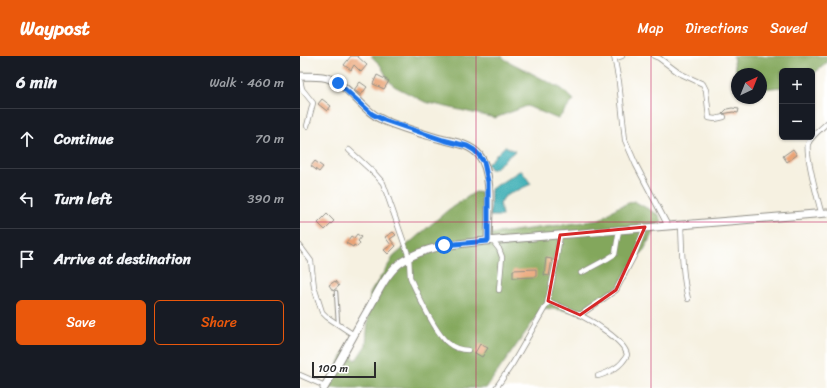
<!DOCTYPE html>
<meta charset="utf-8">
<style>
:root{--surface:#171b24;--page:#242831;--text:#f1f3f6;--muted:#9ea1a6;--line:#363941;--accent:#ea580c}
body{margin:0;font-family:Sriracha,sans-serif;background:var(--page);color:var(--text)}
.controls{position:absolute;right:12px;top:12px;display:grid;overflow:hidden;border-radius:6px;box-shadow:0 1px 3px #0004}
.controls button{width:36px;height:36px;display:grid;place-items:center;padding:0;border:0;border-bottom:1px solid var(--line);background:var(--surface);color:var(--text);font:20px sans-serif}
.compass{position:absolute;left:431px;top:12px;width:36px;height:36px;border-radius:50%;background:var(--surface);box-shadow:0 1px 3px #0004;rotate:43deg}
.scale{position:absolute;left:12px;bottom:10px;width:64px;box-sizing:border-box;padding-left:4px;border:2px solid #2b2b2b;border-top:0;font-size:11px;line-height:14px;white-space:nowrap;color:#2b2b2b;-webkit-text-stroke:3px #fff;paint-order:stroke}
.stop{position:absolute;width:12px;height:12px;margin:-9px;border:3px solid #1a73e8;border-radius:50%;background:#fff}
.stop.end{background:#1a73e8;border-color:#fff;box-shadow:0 1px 4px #0008}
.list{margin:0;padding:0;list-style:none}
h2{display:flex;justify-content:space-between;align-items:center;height:52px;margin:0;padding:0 16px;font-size:17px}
h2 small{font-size:13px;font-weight:400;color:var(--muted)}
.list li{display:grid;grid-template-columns:26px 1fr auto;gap:12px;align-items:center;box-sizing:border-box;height:60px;padding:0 16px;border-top:1px solid var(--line)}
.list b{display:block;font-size:15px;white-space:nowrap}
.list em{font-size:13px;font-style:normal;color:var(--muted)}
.actions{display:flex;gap:8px;padding:12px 16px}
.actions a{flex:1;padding:9px 0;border:1px solid var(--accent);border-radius:6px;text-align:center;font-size:14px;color:var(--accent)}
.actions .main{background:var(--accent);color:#fff}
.icon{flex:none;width:22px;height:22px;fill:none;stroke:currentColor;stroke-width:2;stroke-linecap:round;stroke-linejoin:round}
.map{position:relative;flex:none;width:527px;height:332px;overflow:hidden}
header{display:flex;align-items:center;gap:24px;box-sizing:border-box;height:56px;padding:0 20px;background:var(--accent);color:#fff}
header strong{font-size:19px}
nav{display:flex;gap:22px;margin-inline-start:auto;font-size:14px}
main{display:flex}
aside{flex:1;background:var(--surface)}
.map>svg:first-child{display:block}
.forest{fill:#83a75c;stroke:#576944}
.water{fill:#3eafb5;stroke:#346d70}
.building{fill:#eaa477}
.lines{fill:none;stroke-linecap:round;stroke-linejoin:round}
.lane-casing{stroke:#908e86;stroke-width:4.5}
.street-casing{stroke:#908e86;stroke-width:6}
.secondary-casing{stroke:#908e86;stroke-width:9}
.lane{stroke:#fff;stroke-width:2.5}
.street{stroke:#fff;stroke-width:4.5}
.secondary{stroke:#fff;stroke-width:7}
.route{stroke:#1a73e8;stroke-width:5}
.marked{fill:none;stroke:#d62828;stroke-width:3;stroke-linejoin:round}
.grid{fill:none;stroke:#c2185b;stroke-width:1;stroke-opacity:0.55}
</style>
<header>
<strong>Waypost</strong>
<nav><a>Map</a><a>Directions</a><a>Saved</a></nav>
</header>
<main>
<aside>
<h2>6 min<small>Walk · 460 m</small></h2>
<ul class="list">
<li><svg class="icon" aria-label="ahead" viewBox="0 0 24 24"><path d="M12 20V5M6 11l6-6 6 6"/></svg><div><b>Continue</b></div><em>70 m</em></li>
<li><svg class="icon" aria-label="left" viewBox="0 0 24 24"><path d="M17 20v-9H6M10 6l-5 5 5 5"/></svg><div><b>Turn left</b></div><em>390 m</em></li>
<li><svg class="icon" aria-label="arrive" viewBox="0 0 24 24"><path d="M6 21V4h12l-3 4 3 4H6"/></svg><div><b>Arrive at destination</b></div></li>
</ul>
<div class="actions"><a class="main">Save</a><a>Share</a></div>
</aside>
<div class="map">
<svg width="527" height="332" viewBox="0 0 527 332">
<rect width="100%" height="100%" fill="#fff"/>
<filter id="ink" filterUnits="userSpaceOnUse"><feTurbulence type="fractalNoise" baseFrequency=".025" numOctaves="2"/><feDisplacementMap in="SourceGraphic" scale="8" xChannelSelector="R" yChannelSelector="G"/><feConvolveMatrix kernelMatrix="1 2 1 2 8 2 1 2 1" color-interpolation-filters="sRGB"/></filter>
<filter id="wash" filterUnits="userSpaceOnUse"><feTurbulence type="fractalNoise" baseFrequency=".012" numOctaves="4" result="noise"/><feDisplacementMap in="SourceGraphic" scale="16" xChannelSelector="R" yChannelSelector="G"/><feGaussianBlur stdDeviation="0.9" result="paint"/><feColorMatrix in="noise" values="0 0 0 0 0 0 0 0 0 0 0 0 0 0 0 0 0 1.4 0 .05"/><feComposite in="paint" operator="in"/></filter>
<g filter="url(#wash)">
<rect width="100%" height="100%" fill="#f6f1e1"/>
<!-- forest -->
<path class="forest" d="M71 0H202L206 4 262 33 274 44 258 63 227 50 195 62 125 46 94 30 89 25 81 10Z
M433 0H527V7L512 19V15H482V31L461 33V18H438L435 12Z
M175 136 184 137 187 166 190 178 300 164 316 152 334 145 359 159 362 165 352 178 343 196 331 208 319 230 280 256 243 252 186 332H25L49 288 53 302 56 304 66 289 70 237 91 205 93 201 148 154Z"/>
<!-- water -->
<path class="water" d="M205 90 215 95 194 113H190L187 108Z
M221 114 231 128 205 140 200 148 202 160H190L191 133Z"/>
<g id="blocks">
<!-- building -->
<path class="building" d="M51 0H57L67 9 61 16 54 9 51 14 44 9Z
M77 19 89 25 84 33 73 28Z
M60 26 67 31 61 39 54 34Z
M22 43 31 50 27 55 18 48Z
M432 52 439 53 438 57 433 56 422 58 427 53Z
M493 93 497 99 487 106 483 100Z
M15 105 23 111 19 116 11 110Z
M27 158 34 165 25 174 18 167Z
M93 176 96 179 90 183 96 190 88 198 84 194 91 189 85 181Z
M57 178 61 181 58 185 60 187 57 191 54 189 53 191 46 187 51 180 54 182Z
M246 202 252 203 249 220 244 219Z
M236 213V221L213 222V214Z
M35 225 39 230 33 235 29 229Z
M180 288 188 292 182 301 175 297Z"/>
</g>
</g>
<g filter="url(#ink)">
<use href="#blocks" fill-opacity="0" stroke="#908e86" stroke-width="1"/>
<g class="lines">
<defs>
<path id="lane" d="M36 236 38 267"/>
<path id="street" d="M314 0 319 26 325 84 336 109 368 170
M354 0 359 2 379 17 403 28 406 34 409 62 415 63 424 61
M315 2 322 0
M0 24 2 33 13 47 7 70
M49 94 75 118 83 127 109 201 110 221 112 226C119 241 135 277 148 287 154 292 161 294 168 294
M521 156C518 144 505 98 508 88 511 80 521 73 527 67
M381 168C382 193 382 218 388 243
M192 184 199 193 202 201 199 234
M0 190 11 205 14 231 22 256 27 261 54 279
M281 217 307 203 315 198 319 174
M248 245C258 250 270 254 280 259 292 265 325 285 327 299 321 311 310 316 298 320
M280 259 316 234 334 200 345 171
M0 319 25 330
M196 332 213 307 247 248 256 207 260 179"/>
<path id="secondary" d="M0 20C10 21 21 19 30 23 52 32 63 56 85 65 102 72 120 77 137 82 151 86 169 87 179 99 194 117 188 161 188 185
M24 332C39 306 53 280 68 254 78 237 87 215 103 205 128 189 158 188 186 185L527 157"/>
</defs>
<!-- lane casing -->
<use href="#lane" class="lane-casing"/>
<!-- street casing -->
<use href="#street" class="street-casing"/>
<!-- secondary casing -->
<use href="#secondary" class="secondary-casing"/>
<!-- lane -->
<use href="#lane" class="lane"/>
<!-- street -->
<use href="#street" class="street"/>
<!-- secondary -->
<use href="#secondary" class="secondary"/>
</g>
</g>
<g class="lines" filter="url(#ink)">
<!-- route -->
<path class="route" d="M38 27 72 58 84 64 143 84 167 90 174 94 178 98 184 106 188 126V185L144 189"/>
</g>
<!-- marked area -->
<path class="marked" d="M345 171 316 234 280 259 248 245 260 179Z"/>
<!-- grid -->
<path class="grid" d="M176 0V332M351 0V332M0 166H527"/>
</svg>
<div class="controls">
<button>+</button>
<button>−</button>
</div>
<svg class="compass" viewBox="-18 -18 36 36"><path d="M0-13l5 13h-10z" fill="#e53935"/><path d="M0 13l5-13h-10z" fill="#9ea1a6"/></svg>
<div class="scale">100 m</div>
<div class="stop" style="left:144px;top:189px"></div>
<div class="stop end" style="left:38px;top:27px"></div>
</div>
</main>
